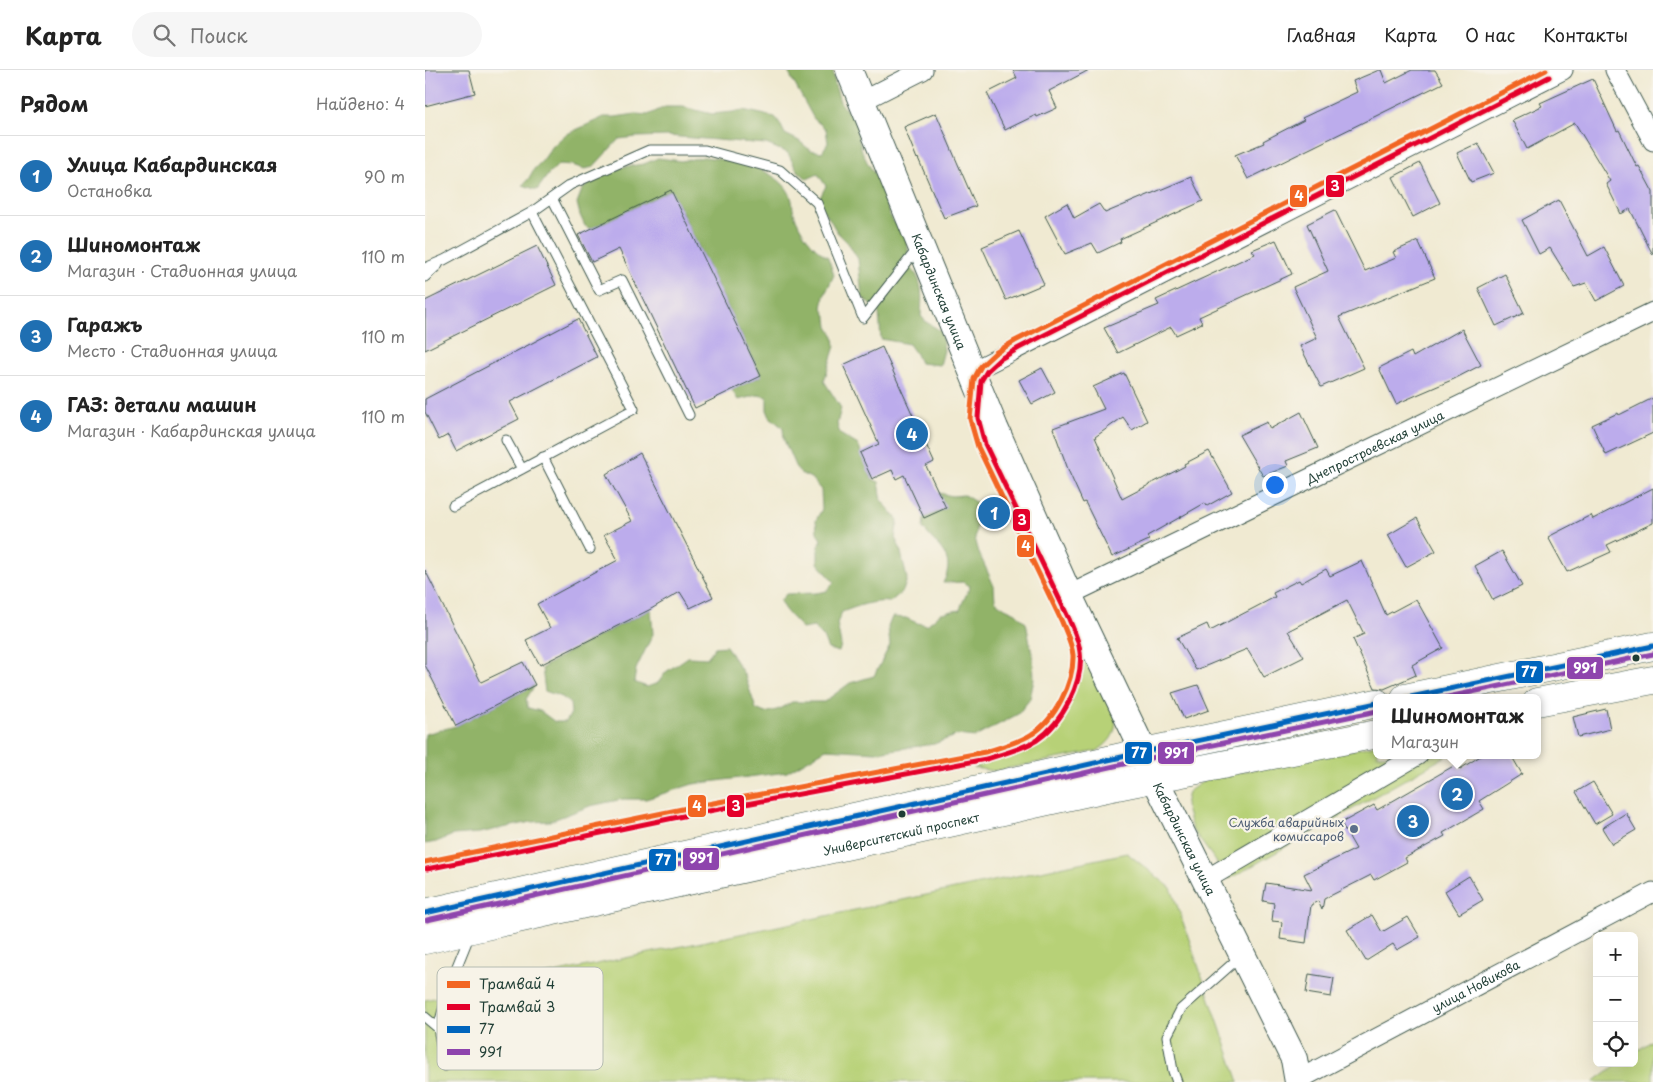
<!DOCTYPE html>
<html lang="ru">
<meta charset="utf-8">
<style>
:root{--surface:#fff;--page:#f6f6f6;--text:#222;--muted:#767676;--line:#e0e0e0;--accent:#1f6fb2}
body{margin:0;font-family:"Playpen Sans",sans-serif;background:var(--page);color:var(--text)}
.controls{position:absolute;right:15px;bottom:15px;display:grid;overflow:hidden;border-radius:8px;box-shadow:0 5px 20px #0002}
.controls button{width:45px;height:45px;display:grid;place-items:center;padding:0;border:0;border-bottom:1px solid var(--line);background:var(--surface);color:var(--text);font:25px sans-serif}
.you{position:absolute;left:849px;top:414px;width:18px;height:18px;margin:-12px;border:4px solid #fff;border-radius:50%;background:#1a73e8;box-shadow:0 0 0 8px #1a73e833}
.badge{display:grid;place-items:center;width:32px;height:32px;border-radius:50%;background:var(--accent);color:#fff;font-size:16px;font-weight:700}
.pin{position:absolute;translate:-50% -50%;border:2px solid #fff;box-shadow:0 1px 5px #0006}
.popup{position:absolute;left:948px;top:624px;width:168px;height:65px;box-sizing:border-box;display:grid;place-content:center;border-radius:8px;background:var(--surface);filter:drop-shadow(0 1px 4px #0005);font-size:16px;white-space:nowrap;color:var(--muted)}
.popup b{font-size:19px;color:var(--text)}
.popup::after{content:'';position:absolute;left:50%;top:100%;margin-left:-10px;border:10px solid transparent;border-top-color:var(--surface)}
.list{margin:0;padding:0;list-style:none}
h2{display:flex;justify-content:space-between;align-items:center;height:65px;margin:0;padding:0 20px;font-size:21px}
h2 small{font-size:16px;font-weight:400;color:var(--muted)}
.list li{display:grid;grid-template-columns:32px 1fr auto;gap:15px;align-items:center;box-sizing:border-box;height:80px;padding:0 20px;border-top:1px solid var(--line)}
.list b{display:block;font-size:19px;white-space:nowrap}
.list p{margin:0;font-size:16px;white-space:nowrap;color:var(--muted)}
.list em{font-size:16px;font-style:normal;color:var(--muted)}
.icon{flex:none;width:28px;height:28px;fill:none;stroke:currentColor;stroke-width:2;stroke-linecap:round;stroke-linejoin:round}
.map{position:relative;flex:none;width:1228px;height:1012px;overflow:hidden}
header{display:flex;align-items:center;gap:30px;box-sizing:border-box;height:70px;padding:0 25px;background:var(--surface);border-bottom:1px solid var(--line)}
header strong{font-size:24px}
nav{display:flex;gap:28px;margin-inline-start:auto;font-size:18px}
.search{width:350px;height:45px;background:var(--page);display:flex;align-items:center;gap:12px;box-sizing:border-box;padding:0 18px;border-radius:28px;color:var(--muted);font-size:19px}
main{display:flex}
aside{flex:1;background:var(--surface)}
.map>svg:first-child{display:block}
.green{fill:#b7d177;stroke:#6b8756}
.forest{fill:#91b368;stroke:#58784e}
.building{fill:#bcacec}
.lines{fill:none;stroke-linecap:round;stroke-linejoin:round}
.lane-casing{stroke:#3e574c;stroke-width:11}
.street-casing{stroke:#3e574c;stroke-width:21}
.secondary-casing{stroke:#3e574c;stroke-width:28}
.highway-casing{stroke:#3e574c;stroke-width:29}
.lane{stroke:#fff;stroke-width:9}
.street{stroke:#fff;stroke-width:19}
.secondary{stroke:#fff;stroke-width:26}
.highway{stroke:#fff;stroke-width:28}
.bus-1-casing{stroke:#f7f3e8;stroke-width:9}
.bus-2-casing{stroke:#f7f3e8;stroke-width:9}
.bus-1{stroke:#0065bd;stroke-width:5}
.bus-2{stroke:#8e44ad;stroke-width:5}
.tram-1-casing{stroke:#f7f3e8;stroke-width:9}
.tram-2-casing{stroke:#f7f3e8;stroke-width:9}
.tram-1{stroke:#f26522;stroke-width:5}
.tram-2{stroke:#e4002b;stroke-width:5}
.bus-dot{fill:#1f3d34;stroke:#f7f3e8;stroke-width:2}
.service-dot{fill:#5c6f8a;stroke:#f7f3e8;stroke-width:2}
.labels{text-anchor:middle;dominant-baseline:central;stroke-width:4.5;stroke-linejoin:round;paint-order:stroke}
.street-label{font-size:12px;fill:#1f3d34;stroke:#f7f3e8}
.service-label{font-size:12px;fill:#4e5e75;stroke:#f7f3e8;text-anchor:end}
.key{fill:#f7f3e8;stroke:#b6bcb2;stroke-width:1}
.key-label{font-size:14px;fill:#1f3d34}
.line-badge{stroke:#f7f3e8;stroke-width:2}
.badge-label{font-size:14px;text-anchor:middle;font-weight:bold;fill:#fff}
</style>
<header>
<strong>Карта</strong>
<div class="search"><svg class="icon" aria-label="search" viewBox="0 0 24 24"><circle cx="10" cy="10" r="6"/><path d="M15 15l6 6"/></svg>Поиск</div>
<nav><a>Главная</a><a>Карта</a><a>О нас</a><a>Контакты</a></nav>
</header>
<main>
<aside>
<h2>Рядом<small>Найдено: 4</small></h2>
<ul class="list">
<li><span class="badge">1</span><div><b>Улица Кабардинская</b><p>Остановка</p></div><em>90 m</em></li>
<li><span class="badge">2</span><div><b>Шиномонтаж</b><p>Магазин · Стадионная улица</p></div><em>110 m</em></li>
<li><span class="badge">3</span><div><b>Гаражъ</b><p>Место · Стадионная улица</p></div><em>110 m</em></li>
<li><span class="badge">4</span><div><b>ГАЗ: детали машин</b><p>Магазин · Кабардинская улица</p></div><em>110 m</em></li>
</ul>
</aside>
<div class="map">
<svg width="1228" height="1012" viewBox="0 0 1228 1012">
<rect width="100%" height="100%" fill="#f7f3e8"/>
<filter id="ink" filterUnits="userSpaceOnUse"><feTurbulence type="fractalNoise" baseFrequency=".02" numOctaves="2"/><feDisplacementMap in="SourceGraphic" scale="10" xChannelSelector="R" yChannelSelector="G"/><feConvolveMatrix kernelMatrix="1 2 1 2 8 2 1 2 1" color-interpolation-filters="sRGB"/></filter>
<filter id="wash" filterUnits="userSpaceOnUse"><feTurbulence type="fractalNoise" baseFrequency=".0096" numOctaves="4" result="noise"/><feDisplacementMap in="SourceGraphic" scale="20" xChannelSelector="R" yChannelSelector="G"/><feGaussianBlur stdDeviation="1.12" result="paint"/><feColorMatrix in="noise" values="0 0 0 0 0 0 0 0 0 0 0 0 0 0 0 0 0 1.4 0 .05"/><feComposite in="paint" operator="in"/></filter>
<g filter="url(#wash)">
<rect width="100%" height="100%" fill="#f0ead2"/>
<!-- green -->
<path class="green" d="M657 567 691 644C691 663 688 670 672 681L569 701 549 698 611 673 623 663 638 644 647 629 656 593Z
M952 675V685H1023L804 809 767 759 760 735 763 722 781 709Z
M702 783 746 818 814 1012H0V930Z
M1228 970V1012H1168L1194 993H1209V983Z"/>
<!-- forest -->
<path class="forest" d="M362 0H408L410 15 415 32 432 54C432 69 437 84 445 97 449 104 455 110 459 116 463 127 460 139 467 150 470 154 469 151 473 155 483 166 484 180 483 195 499 209 497 225 496 246L501 252 516 261 519 280 515 295 495 293 491 284 484 274 456 269 454 243 437 227 433 189 423 173 412 162 404 148 392 133 401 116 393 104 382 109 371 99 363 83 341 74 243 66 211 67 194 69 168 97 160 99 147 95 134 94 122 106 112 120 98 115 104 108 109 99 118 90 128 76 140 65 179 47H190L211 44 223 45 240 37H258L287 44 308 42 318 40 350 47 354 52 360 64 374 71 385 80 397 82 403 73 401 59 389 49Z
M279 87C305 90 356 98 366 127 368 132 367 138 369 143 374 160 387 178 403 187L409 205 399 226 397 238 402 248 403 257 409 266 410 276 399 311 416 338 412 354 415 364 433 375 447 409 454 412 457 431 473 450 470 468 475 478 482 509 478 521 465 532C448 530 433 536 417 542L412 553 416 575 414 582 403 579 398 567 389 557 377 559C370 549 360 543 355 531L361 524 391 523 402 521 409 512 393 493V480L396 470 392 462 391 450 397 439 396 420 386 408 375 403 370 396 359 370 358 358 345 347 342 340V327L333 325 313 330 307 320 336 306 246 120 166 159 160 156 155 145 152 133 157 120 170 107 197 97 219 94 233 88 256 91Z
M514 423 527 426 539 425 552 433 553 443 550 468 554 483 569 516 570 531 580 538 591 543 601 553 608 588 609 609 605 629 593 644 550 667 532 665 509 674 451 682 401 679 362 702 268 714 221 729H198L165 736 125 751 106 752 54 763 28 765 11 772 0 774V664L31 656 110 615 101 629 103 638 115 641 130 652H141L146 643 145 633 137 627 120 621 117 598 140 584 226 539 228 564 211 599 209 612 222 617 233 613 241 602 263 587 282 588 290 577 301 576 320 606 331 639 340 643 355 639 367 632H399L425 613 449 606 465 575 463 557 467 547 481 548 492 553 502 555 516 543 535 540C537 531 542 525 545 516L538 512 518 513C532 486 513 478 498 458L499 448 521 438Z"/>
<g id="blocks">
<!-- building -->
<path class="building" d="M0 0H44L50 23 0 36Z
M588 0H664L624 21 632 38 612 47 611 45 580 60 562 23 592 8Z
M954 0H956L961 13 987 0H1010L1018 13 823 109 810 85 839 73 838 71 879 50 877 48 932 22 928 11Z
M1168 9 1192 61 1194 60 1212 97 1214 96 1228 122V185L1205 139 1196 144 1181 114 1185 111 1150 53 1102 79 1087 50 1117 36 1115 33Z
M511 43 551 136 519 148 493 88 492 89 479 57Z
M1053 73 1069 103 1046 112 1032 83Z
M995 93 1015 133 988 147 968 107Z
M766 107 778 131 695 169 696 172 673 183 667 173 640 184 620 146 642 133 649 148 674 134 680 143Z
M246 120 336 306 270 338 194 179 167 192 153 165Z
M1134 130 1163 186 1179 177 1199 216 1171 231 1161 213 1149 217 1125 178 1114 184 1097 150Z
M910 140 940 201 971 188 968 182 993 171 1010 208 914 247 939 298 896 317 875 276 892 268 868 217 903 201 882 154Z
M594 161 619 214 581 230 557 177Z
M851 170 867 204 774 247 777 253 751 265 746 257 693 283 679 258 734 235 731 230 830 184 827 180Z
M112 176 131 215 0 280V231Z
M1080 204 1099 243 1071 256 1053 218Z
M153 249 172 287 85 332 94 349 31 381 23 365 14 370 0 342V329Z
M1037 259 1056 295 1029 309 971 334 954 298 986 282 988 287Z
M457 277 509 392 501 396 521 438 499 448 479 405 471 409 467 400 447 409 435 383 454 374 418 295Z
M617 298 630 322 607 334 594 310Z
M699 303 722 351 707 360 698 347 670 367 697 429 760 396 759 394 784 381 807 422 782 436 780 433 722 466 724 470 687 487 660 432 658 433 644 402 628 358 679 339 668 317Z
M1228 328V363L1181 385 1167 355 1193 343 1194 345Z
M876 342 893 378 861 391 863 396 838 406 814 365 842 352 845 359Z
M215 383 288 527 265 538 255 522 226 539 115 595 101 570 125 558 112 534 193 490 179 465 207 451 181 404Z
M1228 418V453L1182 475 1186 482 1142 502 1123 467 1166 445 1168 449Z
M992 448 1011 481 981 497 963 465Z
M1077 481 1097 516 1068 530 1050 496Z
M937 491 961 545 991 529 1018 578 987 595 991 605 959 619 950 618 928 569 939 564 922 530 863 561 879 587 839 607 822 579 771 600 752 568 782 554 785 561 850 527 848 523 874 510 876 513 901 499 905 506Z
M0 500 56 612 98 592 110 615 31 656 0 595Z
M773 615 784 640 759 649 747 623Z
M1181 639 1185 659 1153 667 1148 647Z
M1057 685H1086L1097 704 1054 731 1059 739 1018 763 1020 766 980 788 982 792 949 810 946 805 899 829 897 840 893 831 886 835 881 873 855 869 857 852 847 851 849 833 838 831 841 813 887 820 879 804 931 779 916 753 949 735 952 740 1032 694 1035 699Z
M1168 712 1187 744 1170 754 1151 722Z
M1201 743 1211 760 1187 774 1177 758Z
M1044 806 1058 830 1034 844 1020 821Z
M947 845 957 862 983 847 995 867 972 880 968 874 941 891 922 860Z
M884 904 909 908 906 927 881 923Z"/>
</g>
</g>
<g filter="url(#ink)">
<use href="#blocks" fill-opacity="0" stroke="#3e574c" stroke-width="1"/>
<g class="lines">
<defs>
<path id="lane" d="M127 128 174 220 197 210 264 345
M0 198 19 190 107 142 145 115 224 80H280L355 100 392 133 438 248 493 178
M0 207 13 195
M81 370 97 399
M118 387 165 479
M28 436 209 339 107 142
M0 947 13 958 20 996
M13 958 26 911 45 864
M752 1012 748 1001 742 966 756 939 816 886"/>
<g id="street">
<path d="M1190 0 1228 71"/>
<path d="M437 31 498 0"/>
<path d="M546 302 1138 0"/>
<path id="s1" d="M644 525 1228 242"/>
<path d="M780 810 993 685"/>
<path id="s2" d="M873 1010 1228 822"/>
</g>
<g id="secondary">
<path id="s3" d="M424 0 570 358 644 525 719 682 730 709 869 989 873 1012"/>
</g>
<g id="highway">
<path d="M980 628 1228 576"/>
<path d="M1112 632 1228 610"/>
<path d="M0 843 719 682 952 633"/>
<path id="s4" d="M0 870 47 859 677 719 952 664"/>
</g>
</defs>
<!-- lane casing -->
<use href="#lane" class="lane-casing"/>
<!-- street casing -->
<use href="#street" class="street-casing"/>
<!-- secondary casing -->
<use href="#secondary" class="secondary-casing"/>
<!-- highway casing -->
<use href="#highway" class="highway-casing"/>
<!-- lane -->
<use href="#lane" class="lane"/>
<!-- street -->
<use href="#street" class="street"/>
<!-- secondary -->
<use href="#secondary" class="secondary"/>
<!-- highway -->
<use href="#highway" class="highway"/>
<defs>
<path id="bus-1" d="M981 628 1228 576
M0 843 719 682 952 633"/>
<path id="bus-2" d="M1018 628 1228 584
M2 850 721 689 952 641"/>
</defs>
<!-- bus-1 casing -->
<use href="#bus-1" class="bus-1-casing"/>
<!-- bus-2 casing -->
<use href="#bus-2" class="bus-2-casing"/>
<!-- bus-1 -->
<use href="#bus-1" class="bus-1"/>
<!-- bus-2 -->
<use href="#bus-2" class="bus-2"/>
<defs>
<path id="tram-1" d="M0 792 267 737 560 682C576 677 593 673 607 664 630 650 649 612 648 585 647 574 641 562 637 552L553 377 545 349 549 309 556 296 570 283 590 271 1121 0"/>
<path id="tram-2" d="M2 799 268 744 561 689C578 684 597 679 612 670 637 653 659 612 655 582 654 570 648 559 644 549L560 374 553 348 556 311 562 301 575 289 594 278 1124 7"/>
</defs>
<!-- tram-1 casing -->
<use href="#tram-1" class="tram-1-casing"/>
<!-- tram-2 casing -->
<use href="#tram-2" class="tram-2-casing"/>
<!-- tram-1 -->
<use href="#tram-1" class="tram-1"/>
<!-- tram-2 -->
<use href="#tram-2" class="tram-2"/>
</g>
</g>
<!-- markers -->
<g class="bus-dot">
<circle cx="1211" cy="588" r="4.5"/>
<circle cx="477" cy="744" r="4.5"/>
</g>
<circle class="service-dot" cx="929" cy="759" r="5"/>
<g class="labels">
<!-- street labels -->
<g class="street-label">
<text stroke="none"><textPath href="#s3" startOffset="239">Кабардинская улица</textPath></text>
<text stroke="none"><textPath href="#s1" startOffset="340">Днепростроевская улица</textPath></text>
<text stroke="none"><textPath href="#s4" startOffset="488">Университетский проспект</textPath></text>
<text stroke="none"><textPath href="#s3" startOffset="839">Кабардинская улица</textPath></text>
<text stroke="none"><textPath href="#s2" startOffset="201">улица Новикова</textPath></text>
</g>
<!-- service labels -->
<g class="service-label">
<text x="919" y="752">Служба аварийных<tspan x="919" dy="14">комиссаров</tspan></text>
</g>
</g>
<!-- legend -->
<rect x="12" y="897" width="166" height="103" rx="8" class="key"/>
<rect x="22" y="911" width="23" height="7" fill="#f26522"/>
<rect x="22" y="934" width="23" height="6" fill="#e4002b"/>
<rect x="22" y="956" width="23" height="7" fill="#0065bd"/>
<rect x="22" y="979" width="23" height="6" fill="#8e44ad"/>
<g class="key-label">
<text x="54" y="919">Трамвай 4</text>
<text x="54" y="942">Трамвай 3</text>
<text x="54" y="964">77</text>
<text x="54" y="987">991</text>
</g>
<g class="line-badge">
<rect x="900" y="104" width="20" height="24" rx="5" fill="#e4002b"/>
<rect x="864" y="114" width="19" height="24" rx="5" fill="#f26522"/>
<rect x="587" y="438" width="19" height="24" rx="5" fill="#e4002b"/>
<rect x="591" y="464" width="19" height="24" rx="5" fill="#f26522"/>
<rect x="1141" y="586" width="38" height="24" rx="5" fill="#8e44ad"/>
<rect x="1090" y="590" width="29" height="24" rx="5" fill="#0065bd"/>
<rect x="732" y="671" width="38" height="24" rx="5" fill="#8e44ad"/>
<rect x="699" y="671" width="29" height="24" rx="5" fill="#0065bd"/>
<rect x="301" y="724" width="19" height="24" rx="5" fill="#e4002b"/>
<rect x="262" y="724" width="20" height="24" rx="5" fill="#f26522"/>
<rect x="257" y="777" width="38" height="24" rx="5" fill="#8e44ad"/>
<rect x="223" y="778" width="29" height="24" rx="5" fill="#0065bd"/>
</g>
<g class="badge-label">
<text x="910" y="121">3</text>
<text x="874" y="131">4</text>
<text x="597" y="455">3</text>
<text x="601" y="481">4</text>
<text x="1160" y="603">991</text>
<text x="1104" y="607">77</text>
<text x="751" y="688">991</text>
<text x="714" y="688">77</text>
<text x="311" y="741">3</text>
<text x="272" y="741">4</text>
<text x="276" y="793">991</text>
<text x="238" y="795">77</text>
</g>
</svg>
<div class="controls">
<button>+</button>
<button>−</button>
<button><svg class="icon" aria-label="locate" viewBox="0 0 24 24"><circle cx="12" cy="12" r="6"/><path d="M12 2v4M12 18v4M2 12h4M18 12h4"/></svg></button>
</div>
<div class="you"></div>
<div class="pin badge" style="left:569px;top:443px">1</div>
<div class="pin badge" style="left:1032px;top:724px">2</div>
<div class="popup"><b>Шиномонтаж</b>Магазин</div>
<div class="pin badge" style="left:988px;top:751px">3</div>
<div class="pin badge" style="left:487px;top:364px">4</div>
</div>
</main>
